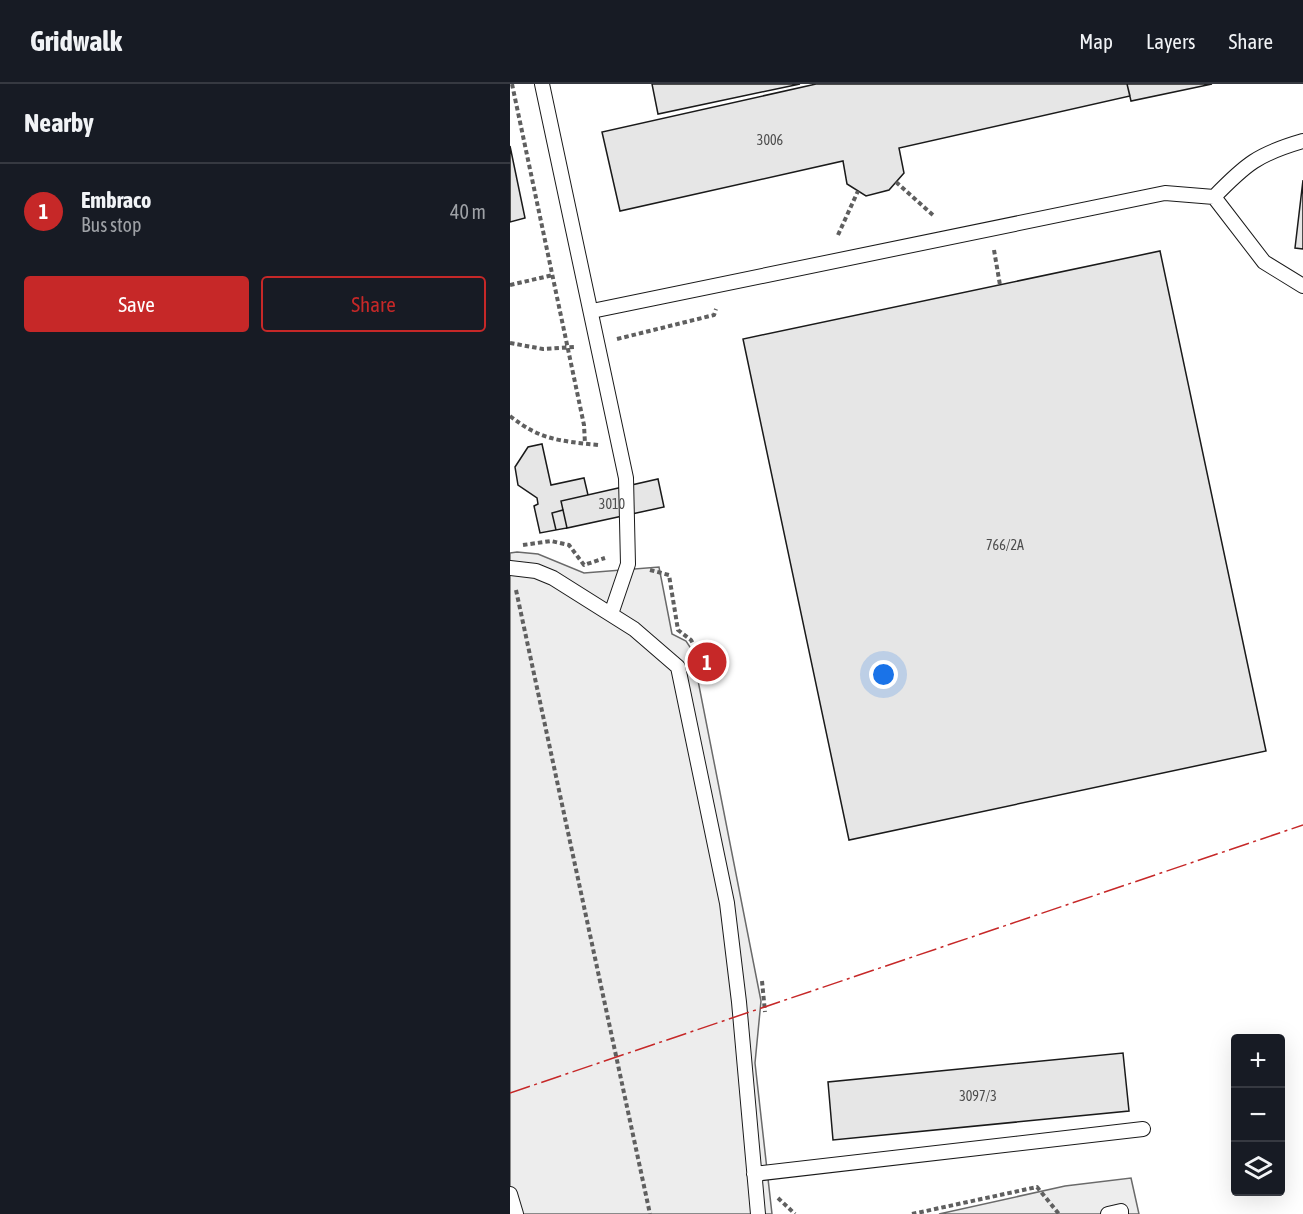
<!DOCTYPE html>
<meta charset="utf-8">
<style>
:root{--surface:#171b24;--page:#20242c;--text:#f1f3f6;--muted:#9ea1a6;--line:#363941;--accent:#c62828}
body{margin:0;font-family:"Asap Condensed",sans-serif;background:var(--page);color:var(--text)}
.controls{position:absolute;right:18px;bottom:18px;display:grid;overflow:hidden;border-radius:6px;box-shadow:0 6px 24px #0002}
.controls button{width:54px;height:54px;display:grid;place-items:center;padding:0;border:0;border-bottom:2px solid var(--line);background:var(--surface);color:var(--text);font:30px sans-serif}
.you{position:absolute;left:374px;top:591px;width:21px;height:21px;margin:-15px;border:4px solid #fff;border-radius:50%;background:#1a73e8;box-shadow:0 0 0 9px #1a73e833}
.badge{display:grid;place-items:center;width:39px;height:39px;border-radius:50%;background:var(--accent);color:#fff;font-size:20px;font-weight:700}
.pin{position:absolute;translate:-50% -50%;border:3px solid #fff;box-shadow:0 2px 6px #0006}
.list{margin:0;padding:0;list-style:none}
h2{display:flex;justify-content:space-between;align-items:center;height:78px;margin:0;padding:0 24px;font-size:26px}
h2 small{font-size:20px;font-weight:400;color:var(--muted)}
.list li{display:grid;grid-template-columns:39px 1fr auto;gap:18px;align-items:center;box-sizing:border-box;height:96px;padding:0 24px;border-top:2px solid var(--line)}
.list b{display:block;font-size:22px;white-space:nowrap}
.list p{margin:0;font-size:20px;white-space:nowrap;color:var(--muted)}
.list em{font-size:20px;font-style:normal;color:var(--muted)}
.actions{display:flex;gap:12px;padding:18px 24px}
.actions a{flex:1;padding:14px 0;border:2px solid var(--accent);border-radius:6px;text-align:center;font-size:21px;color:var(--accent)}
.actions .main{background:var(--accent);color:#fff}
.icon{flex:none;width:33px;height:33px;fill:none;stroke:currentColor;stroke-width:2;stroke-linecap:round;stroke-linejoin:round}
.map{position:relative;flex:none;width:793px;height:1130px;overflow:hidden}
header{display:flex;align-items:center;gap:36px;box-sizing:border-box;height:84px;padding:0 30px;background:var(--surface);border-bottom:2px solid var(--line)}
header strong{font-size:28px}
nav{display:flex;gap:33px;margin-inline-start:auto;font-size:21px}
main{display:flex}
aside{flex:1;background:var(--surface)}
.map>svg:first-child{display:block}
.parking{fill:#ededed;stroke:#6a6a6a;stroke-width:1.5}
.building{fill:#e6e6e6;stroke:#1a1a1a;stroke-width:1.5}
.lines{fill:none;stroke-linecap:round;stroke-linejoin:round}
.lane-casing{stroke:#1a1a1a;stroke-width:16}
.path{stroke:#5f5f5f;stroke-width:4;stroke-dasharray:4.5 3;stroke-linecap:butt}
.lane{stroke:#fff;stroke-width:14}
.power{stroke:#c62828;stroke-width:1.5;stroke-dasharray:21 4.5 3 4.5;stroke-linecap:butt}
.labels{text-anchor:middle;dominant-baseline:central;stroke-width:4.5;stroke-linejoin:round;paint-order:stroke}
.number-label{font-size:14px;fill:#4d4d4d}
</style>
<header>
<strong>Gridwalk</strong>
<nav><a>Map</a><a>Layers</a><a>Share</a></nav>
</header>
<main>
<aside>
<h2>Nearby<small></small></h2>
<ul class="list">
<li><span class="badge">1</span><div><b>Embraco</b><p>Bus stop</p></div><em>40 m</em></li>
</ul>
<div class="actions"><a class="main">Save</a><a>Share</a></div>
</aside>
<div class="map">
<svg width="793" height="1130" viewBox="0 0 793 1130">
<rect width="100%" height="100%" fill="#fff"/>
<!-- parking -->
<path class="parking" d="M7 468 28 470 74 489 149 483 162 550 176 557 182 566 251 917 245 979 262 1130H0V469Z
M621 1094 629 1130H429L555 1102Z"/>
<!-- building -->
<path class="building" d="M142 0H290L148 30Z
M306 0H617L620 12 389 64 394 89 379 106 356 112 337 100 333 77 110 127 92 48Z
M617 0H702L621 17Z
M0 62 15 134 0 138Z
M793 96V165L785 164Z
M650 167 756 667 339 756 233 255Z
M32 360 41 401 74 394 78 411 51 417 53 426 42 429 46 446 30 449 24 422 28 420 27 414 8 401 5 383 18 363Z
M148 395 154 423 57 444 51 417Z
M53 426 57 444 46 446 42 429Z
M613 969 619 1027 323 1056 318 998Z"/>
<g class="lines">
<defs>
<path id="lane" d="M32 0 116 394 118 480 101 530
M704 113C736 80 748 70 793 57
M82 227 655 109 704 113 754 178 793 202
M0 484 26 487 43 494 124 545 168 583 217 819 229 918 248 1130
M244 1090 633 1045
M0 1110 6 1130
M598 1130 611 1127V1130"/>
</defs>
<!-- lane casing -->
<use href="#lane" class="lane-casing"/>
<!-- path -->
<path class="path" d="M2 0 74 341 75 360
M386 98 424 132
M328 151 348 107
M484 166 490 201
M0 201 43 191
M107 255 204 231 206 225
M0 259 33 265 64 263
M0 332C30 356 50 357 88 361
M13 461 41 457 59 461 74 481 95 474
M140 486 159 491 168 546 181 556 189 571
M6 506 140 1130
M252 897 255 928
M268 1114 285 1130
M402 1130 527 1103 549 1130"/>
<!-- lane -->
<use href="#lane" class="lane"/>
<!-- power -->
<path class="power" d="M0 1009 793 741"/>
</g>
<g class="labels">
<!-- number labels -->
<g class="number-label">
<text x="260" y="56">3006</text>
<text x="102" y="420">3010</text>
<text x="495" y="461">766/2A</text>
<text x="468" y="1012">3097/3</text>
</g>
</g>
</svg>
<div class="controls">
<button>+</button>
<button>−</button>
<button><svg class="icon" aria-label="layers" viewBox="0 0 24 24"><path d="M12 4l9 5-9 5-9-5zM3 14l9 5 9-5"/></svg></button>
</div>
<div class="you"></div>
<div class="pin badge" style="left:197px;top:578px">1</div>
</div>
</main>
